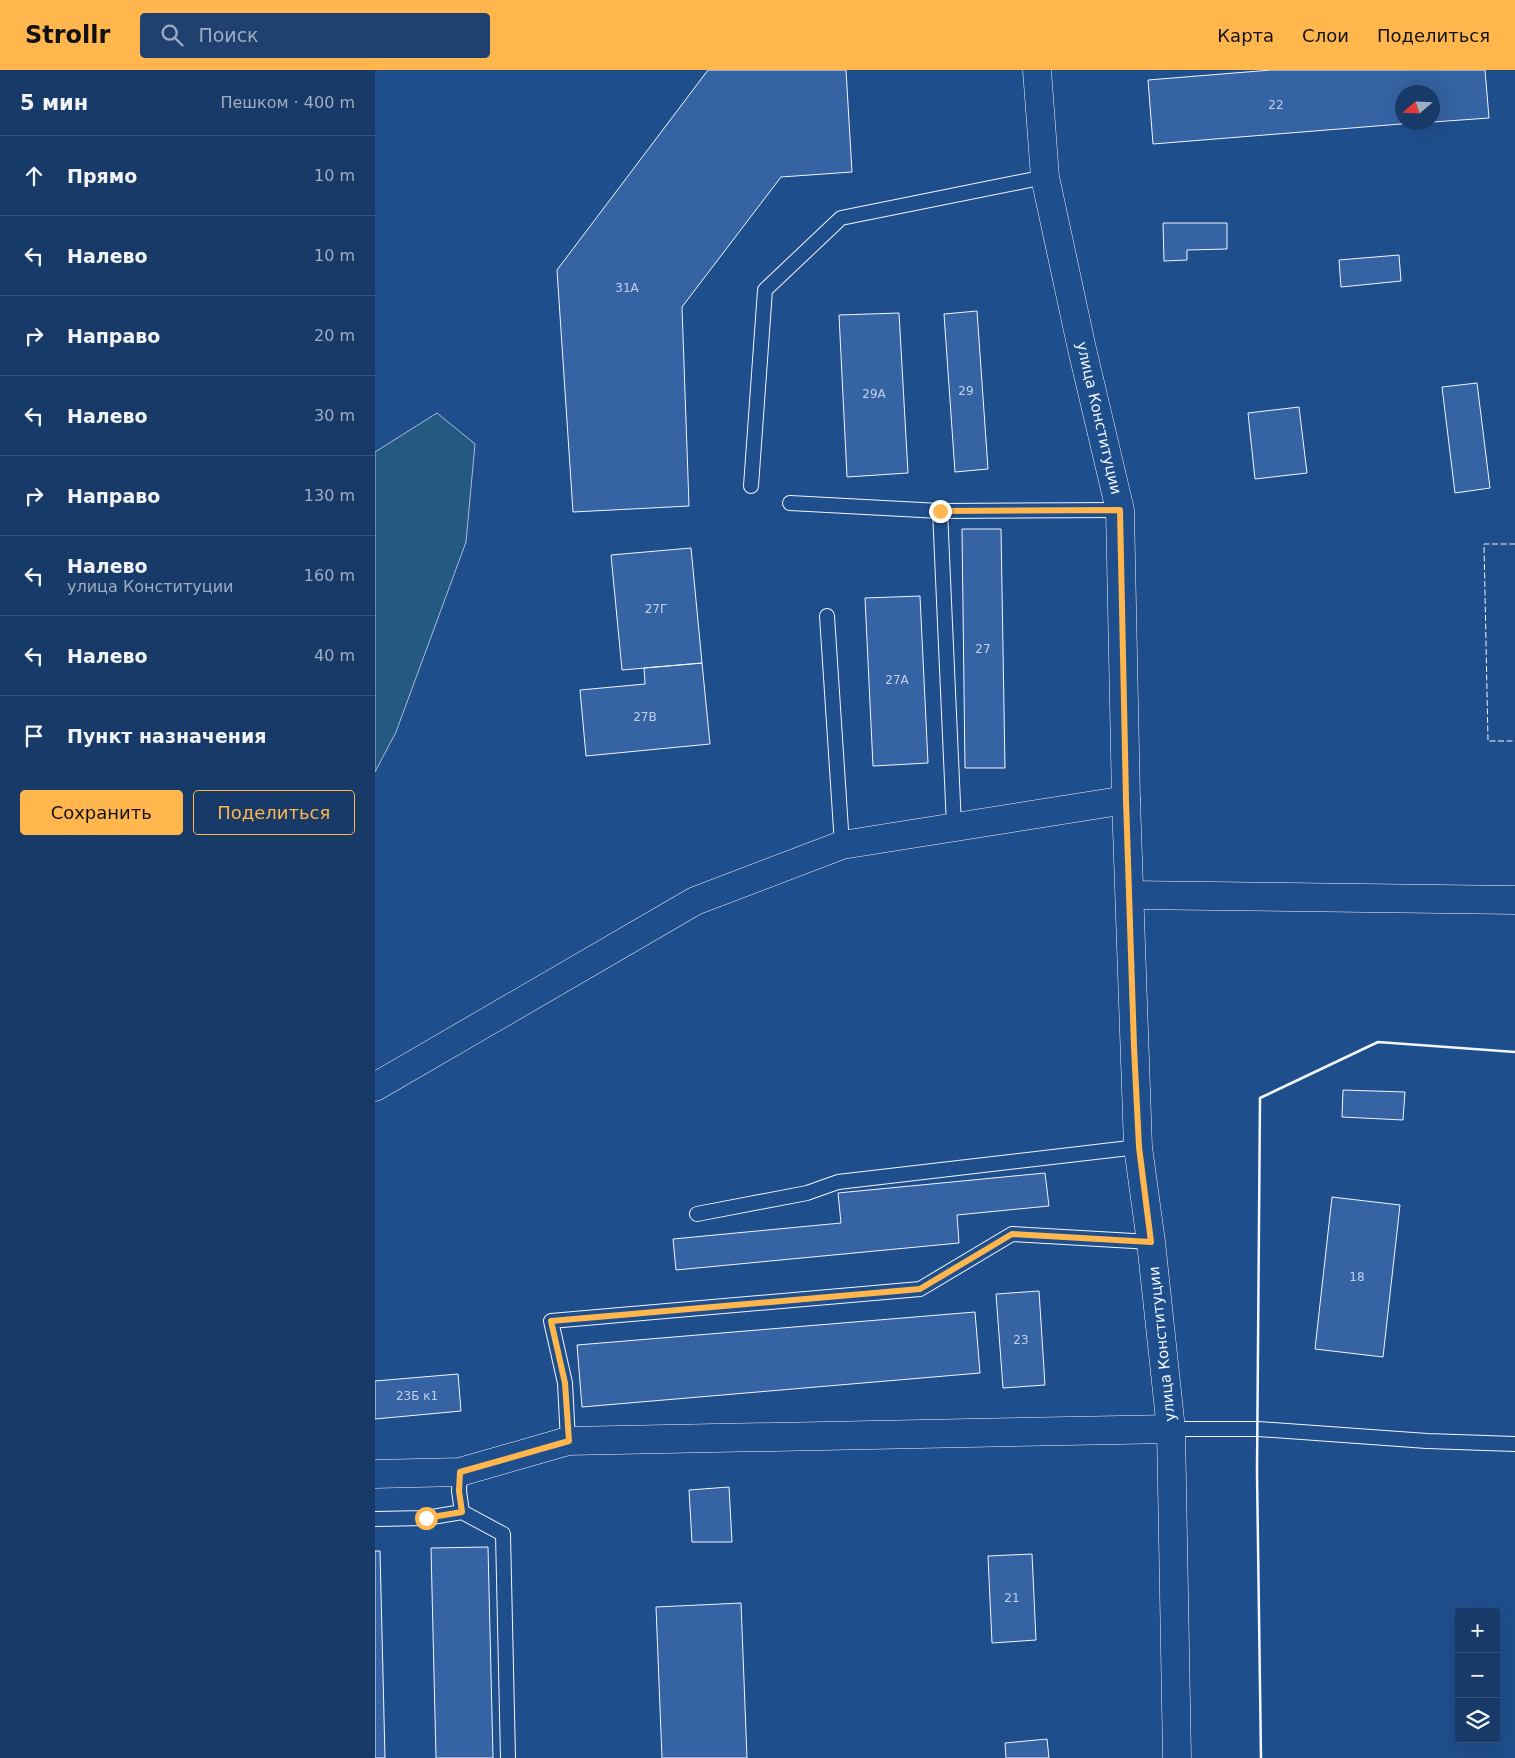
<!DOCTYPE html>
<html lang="ru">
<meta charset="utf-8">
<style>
:root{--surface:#173a69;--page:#20416f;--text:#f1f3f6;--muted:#9eadc0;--line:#36547d;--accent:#ffb74d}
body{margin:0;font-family:"DejaVu Sans",sans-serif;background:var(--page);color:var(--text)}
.controls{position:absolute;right:15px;bottom:15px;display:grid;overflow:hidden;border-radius:5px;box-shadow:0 5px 20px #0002}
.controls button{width:45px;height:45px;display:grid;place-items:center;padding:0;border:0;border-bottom:1px solid var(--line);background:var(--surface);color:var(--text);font:25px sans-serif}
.compass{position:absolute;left:1020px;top:15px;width:45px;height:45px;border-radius:50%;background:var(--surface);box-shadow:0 5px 20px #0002;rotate:251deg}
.stop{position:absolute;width:15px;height:15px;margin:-11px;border:4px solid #ffb74d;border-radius:50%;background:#fff}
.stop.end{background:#ffb74d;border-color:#fff;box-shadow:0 1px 5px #0008}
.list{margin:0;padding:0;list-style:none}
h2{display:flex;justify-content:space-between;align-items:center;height:65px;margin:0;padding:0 20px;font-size:21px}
h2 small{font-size:16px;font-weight:400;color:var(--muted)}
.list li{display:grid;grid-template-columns:32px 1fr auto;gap:15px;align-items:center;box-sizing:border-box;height:80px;padding:0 20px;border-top:1px solid var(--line)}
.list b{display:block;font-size:19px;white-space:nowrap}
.list p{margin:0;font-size:16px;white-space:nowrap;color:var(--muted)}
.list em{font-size:16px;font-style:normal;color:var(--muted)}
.actions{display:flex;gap:10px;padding:15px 20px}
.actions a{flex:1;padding:11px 0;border:1px solid var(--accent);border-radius:5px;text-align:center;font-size:18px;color:var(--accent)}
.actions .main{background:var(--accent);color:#111}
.icon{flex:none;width:28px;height:28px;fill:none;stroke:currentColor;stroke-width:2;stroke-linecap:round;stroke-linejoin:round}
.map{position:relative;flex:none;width:1140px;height:1688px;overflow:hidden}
header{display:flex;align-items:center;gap:30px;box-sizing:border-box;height:70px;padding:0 25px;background:var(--accent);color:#111}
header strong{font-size:24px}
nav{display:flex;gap:28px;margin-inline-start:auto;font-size:18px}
.search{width:350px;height:45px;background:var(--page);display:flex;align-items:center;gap:12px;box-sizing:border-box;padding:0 18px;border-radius:5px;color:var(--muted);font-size:19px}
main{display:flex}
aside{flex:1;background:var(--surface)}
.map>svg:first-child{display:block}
.green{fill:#245a82;stroke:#a8bbd7}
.building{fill:#3563a3;stroke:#f2f6ff}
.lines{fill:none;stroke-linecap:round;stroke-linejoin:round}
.service-casing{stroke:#f2f6ff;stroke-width:16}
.minor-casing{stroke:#f2f6ff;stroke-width:29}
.secondary-casing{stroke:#f2f6ff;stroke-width:29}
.service{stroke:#1f4e8c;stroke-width:14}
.minor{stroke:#1f4e8c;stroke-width:28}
.secondary{stroke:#1f4e8c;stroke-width:28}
.fence{stroke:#f2f6ff;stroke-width:1;stroke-dasharray:6 2.5;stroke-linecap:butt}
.wall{stroke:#f2f6ff;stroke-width:2.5}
.route{stroke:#ffb74d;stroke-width:6}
.labels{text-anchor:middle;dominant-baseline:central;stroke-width:4;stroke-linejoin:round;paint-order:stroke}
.number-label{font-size:12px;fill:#c3d1e8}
.street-label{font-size:15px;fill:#f2f6ff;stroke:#1f4e8c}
</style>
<header>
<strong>Strollr</strong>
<div class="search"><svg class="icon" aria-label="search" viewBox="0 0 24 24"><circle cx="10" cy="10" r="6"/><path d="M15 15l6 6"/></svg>Поиск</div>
<nav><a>Карта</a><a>Слои</a><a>Поделиться</a></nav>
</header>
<main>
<aside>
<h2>5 мин<small>Пешком · 400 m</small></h2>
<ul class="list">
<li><svg class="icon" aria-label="ahead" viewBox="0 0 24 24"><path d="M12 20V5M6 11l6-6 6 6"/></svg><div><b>Прямо</b></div><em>10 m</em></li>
<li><svg class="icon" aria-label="left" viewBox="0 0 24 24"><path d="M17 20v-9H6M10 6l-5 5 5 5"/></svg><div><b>Налево</b></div><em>10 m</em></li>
<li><svg class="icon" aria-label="right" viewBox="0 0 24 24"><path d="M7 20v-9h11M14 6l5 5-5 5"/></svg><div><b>Направо</b></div><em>20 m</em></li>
<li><svg class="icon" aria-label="left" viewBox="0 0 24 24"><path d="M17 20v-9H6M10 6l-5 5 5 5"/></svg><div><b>Налево</b></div><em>30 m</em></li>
<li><svg class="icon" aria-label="right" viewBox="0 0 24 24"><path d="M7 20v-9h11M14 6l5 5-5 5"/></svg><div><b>Направо</b></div><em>130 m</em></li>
<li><svg class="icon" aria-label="left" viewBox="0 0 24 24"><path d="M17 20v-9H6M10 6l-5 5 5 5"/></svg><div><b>Налево</b><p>улица Конституции</p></div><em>160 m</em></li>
<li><svg class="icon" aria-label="left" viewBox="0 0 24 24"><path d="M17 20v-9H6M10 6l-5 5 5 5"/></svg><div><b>Налево</b></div><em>40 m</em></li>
<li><svg class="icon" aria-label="arrive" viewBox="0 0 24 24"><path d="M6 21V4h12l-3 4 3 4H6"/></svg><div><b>Пункт назначения</b></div></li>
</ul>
<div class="actions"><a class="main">Сохранить</a><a>Поделиться</a></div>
</aside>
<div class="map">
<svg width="1140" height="1688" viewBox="0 0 1140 1688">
<rect width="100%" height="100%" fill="#1f4e8c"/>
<!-- green -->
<path class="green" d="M62 343 100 374 91 472 21 662 0 702V382Z"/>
<!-- building -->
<path class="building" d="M333 0H471L477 102 406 107 307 237 314 436 198 442 182 200Z
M896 0H1110L1114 48 1058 52V22H1028V52H1051L778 74 773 10Z
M788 153H852V179L812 180V190L789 191Z
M1024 185 1026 211 966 217 964 190Z
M602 241 613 399 580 402 569 244Z
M524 243 533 403 472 407 464 245Z
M1102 313 1115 418 1080 423 1067 317Z
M924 337 932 403 880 409 873 343Z
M587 459H626L630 698H590Z
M316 478 327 593 247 600 236 485Z
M545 526 553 693 498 696 490 528Z
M327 593 335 674 211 686 205 620 270 614 269 598Z
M968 1020 1030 1022 1028 1050 967 1047Z
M670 1103 674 1136 582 1145 584 1173 301 1200 298 1169 466 1153 463 1123Z
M957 1127 1025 1135 1008 1287 940 1279Z
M664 1221 670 1315 628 1318 621 1224Z
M600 1242 605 1303 207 1337 202 1275Z
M83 1304 86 1341 0 1349V1311Z
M354 1417 357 1472H317L314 1420Z
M113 1477 118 1688H61L56 1478Z
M0 1481H5L10 1688H0Z
M657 1484 661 1570 617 1573 613 1486Z
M366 1533 372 1688H287L281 1537Z
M672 1669 674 1688H631L630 1673Z"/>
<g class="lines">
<defs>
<path id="service" d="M376 416 390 220 466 148 670 107
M415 433 565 441 745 440
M565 441 579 756
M452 546 467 775
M322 1144 432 1123 463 1112 763 1077
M796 1359H883L1052 1371 1140 1374
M193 1371 190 1313 176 1251 545 1219 637 1164 776 1172
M85 1402 84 1421 87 1442
M0 1449 51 1448 87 1442 128 1464 133 1688"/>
<path id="minor" d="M755 825 1140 830
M0 1017 320 831 467 775 751 730
M0 1404 85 1402 193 1371 796 1359"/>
<path id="secondary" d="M662 0 670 107 707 279 745 440 751 730 763 1077 776 1172 796 1359 802 1688"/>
</defs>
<!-- service casing -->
<use href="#service" class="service-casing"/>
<!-- minor casing -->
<use href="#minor" class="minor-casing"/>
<!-- secondary casing -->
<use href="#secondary" class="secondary-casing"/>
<!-- service -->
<use href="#service" class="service"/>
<!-- minor -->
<use href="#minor" class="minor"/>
<!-- secondary -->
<use href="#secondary" class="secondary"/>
<!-- fence -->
<path class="fence" d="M1140 474H1109L1113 671H1140"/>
<!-- wall -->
<path class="wall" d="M886 1688 882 1402 885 1028 1003 972 1140 982"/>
</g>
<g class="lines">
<!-- route -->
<path class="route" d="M51 1448 87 1442 84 1421 85 1402 194 1371 190 1313 176 1251 545 1219 637 1164 776 1172 764 1077 759 977 751 730 745 440 565 441"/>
</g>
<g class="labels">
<!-- number labels -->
<g class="number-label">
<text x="901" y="35">22</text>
<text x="252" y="218">31А</text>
<text x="591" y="321">29</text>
<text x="499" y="324">29А</text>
<text x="281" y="539">27Г</text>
<text x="608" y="579">27</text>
<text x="522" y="610">27А</text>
<text x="270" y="647">27В</text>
<text x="982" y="1207">18</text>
<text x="646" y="1270">23</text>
<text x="42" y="1326">23Б к1</text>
<text x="637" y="1528">21</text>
</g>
<!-- street labels -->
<g class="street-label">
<text transform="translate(724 348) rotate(77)">улица Конституции</text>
<text transform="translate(787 1274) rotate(-96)">улица Конституции</text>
</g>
</g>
</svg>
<div class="controls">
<button>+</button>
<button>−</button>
<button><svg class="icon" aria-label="layers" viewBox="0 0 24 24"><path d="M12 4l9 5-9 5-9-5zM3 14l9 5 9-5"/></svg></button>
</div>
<svg class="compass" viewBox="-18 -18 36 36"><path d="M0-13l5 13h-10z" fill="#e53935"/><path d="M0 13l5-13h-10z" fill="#9eadc0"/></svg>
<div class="stop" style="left:51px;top:1448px"></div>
<div class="stop end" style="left:565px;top:441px"></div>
</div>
</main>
